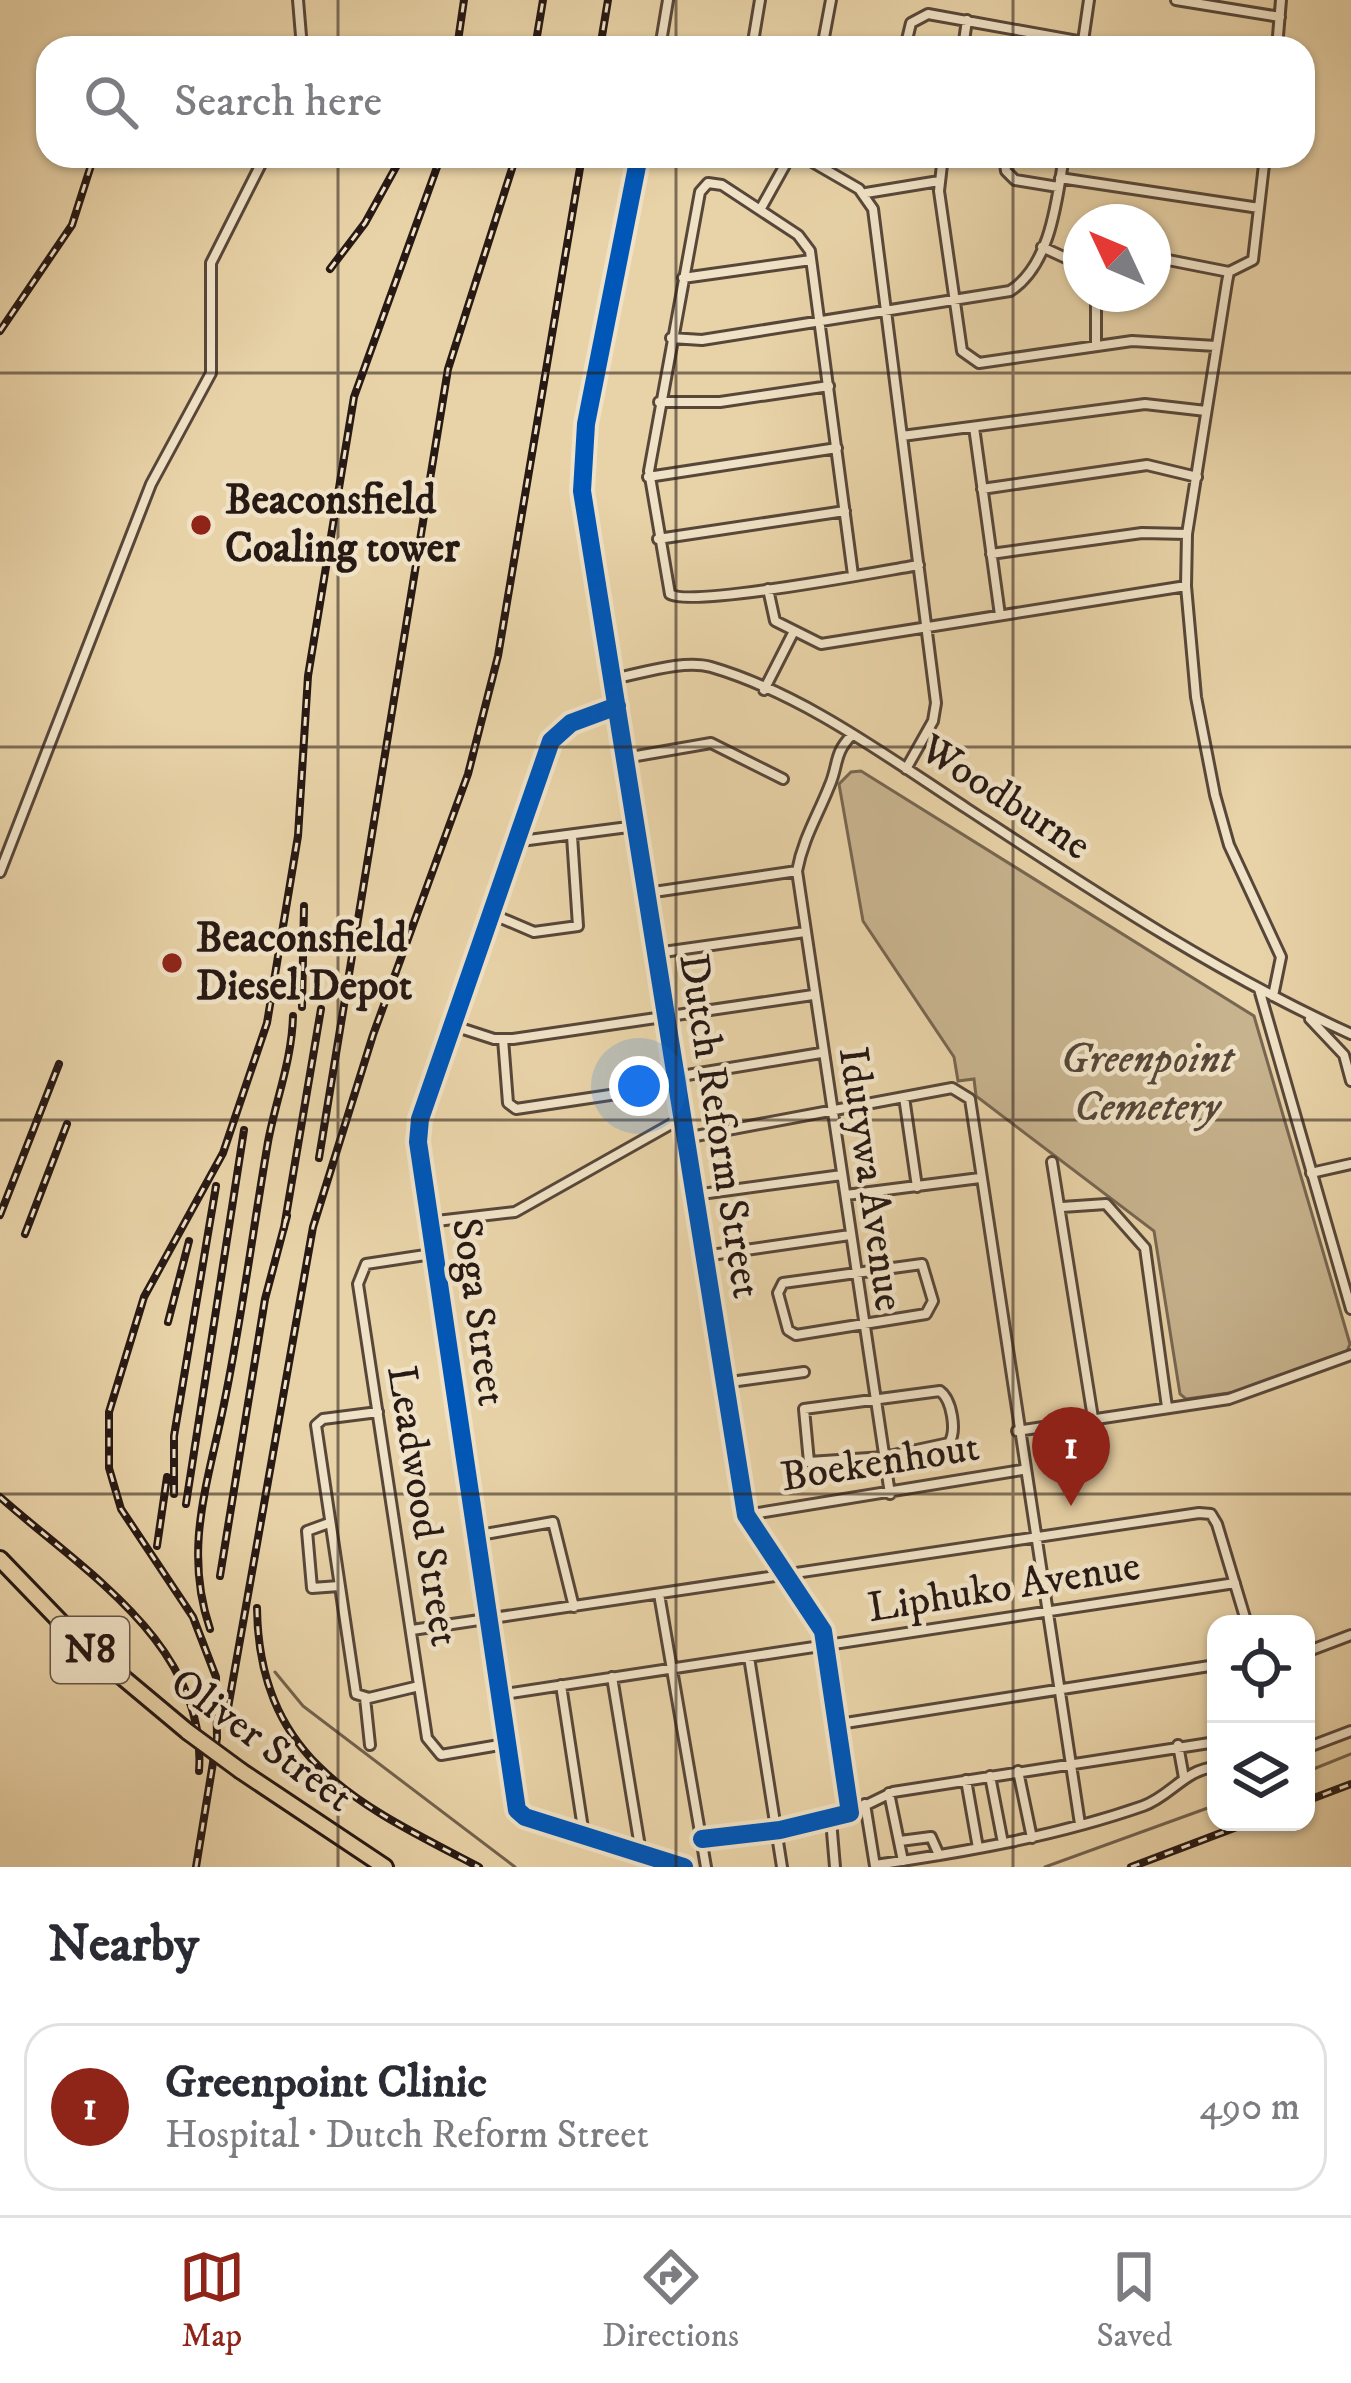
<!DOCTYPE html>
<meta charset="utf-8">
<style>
:root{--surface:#fff;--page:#f7f7f7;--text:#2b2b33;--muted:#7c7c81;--line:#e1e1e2;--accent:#8f2418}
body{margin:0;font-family:"IM FELL DW Pica",serif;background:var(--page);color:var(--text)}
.controls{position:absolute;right:36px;bottom:36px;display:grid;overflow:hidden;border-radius:24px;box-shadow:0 3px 9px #0004}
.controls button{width:108px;height:108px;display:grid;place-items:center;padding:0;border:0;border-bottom:3px solid var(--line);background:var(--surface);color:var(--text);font:60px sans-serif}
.compass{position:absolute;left:1063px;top:204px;width:108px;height:108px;border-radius:50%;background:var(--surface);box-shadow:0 3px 9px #0004;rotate:314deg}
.you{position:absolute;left:639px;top:1086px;width:42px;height:42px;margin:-30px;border:9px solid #fff;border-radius:50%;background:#1a73e8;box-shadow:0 0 0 18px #1a73e833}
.badge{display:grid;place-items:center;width:78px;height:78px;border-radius:50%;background:var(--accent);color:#fff;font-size:39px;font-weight:700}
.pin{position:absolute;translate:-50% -99px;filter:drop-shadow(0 3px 6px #0008)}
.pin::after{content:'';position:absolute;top:63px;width:42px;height:36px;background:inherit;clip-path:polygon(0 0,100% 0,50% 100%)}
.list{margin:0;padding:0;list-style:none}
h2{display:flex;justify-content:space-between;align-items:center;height:156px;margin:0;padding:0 48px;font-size:51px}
h2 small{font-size:39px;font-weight:400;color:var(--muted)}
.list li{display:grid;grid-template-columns:78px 1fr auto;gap:36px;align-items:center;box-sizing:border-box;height:168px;margin:0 24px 24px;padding:0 24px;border:3px solid var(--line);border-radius:36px}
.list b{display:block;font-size:45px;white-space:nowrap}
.list p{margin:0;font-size:39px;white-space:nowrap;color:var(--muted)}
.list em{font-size:39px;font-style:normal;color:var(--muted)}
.icon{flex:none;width:66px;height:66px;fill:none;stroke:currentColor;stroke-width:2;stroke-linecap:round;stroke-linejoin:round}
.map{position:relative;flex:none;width:1351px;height:1867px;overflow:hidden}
.search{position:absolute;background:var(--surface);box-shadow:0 3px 9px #0004;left:36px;right:36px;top:36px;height:132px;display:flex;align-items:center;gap:30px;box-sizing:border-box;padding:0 42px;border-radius:36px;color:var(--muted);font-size:45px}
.sheet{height:348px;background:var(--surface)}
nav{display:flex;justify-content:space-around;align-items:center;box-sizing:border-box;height:168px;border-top:3px solid var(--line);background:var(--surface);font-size:33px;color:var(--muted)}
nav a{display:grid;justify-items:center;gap:6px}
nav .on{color:var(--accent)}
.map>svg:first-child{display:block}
.green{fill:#c7b38e;stroke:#776651;stroke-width:3}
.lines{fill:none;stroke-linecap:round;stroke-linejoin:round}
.stream{stroke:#73624e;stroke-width:3}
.minor-casing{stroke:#574739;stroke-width:14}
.trunk-casing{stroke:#271914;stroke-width:20}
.minor{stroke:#f0e2c6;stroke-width:8}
.trunk{stroke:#e8d2a7;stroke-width:14}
.rail-casing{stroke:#271914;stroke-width:8}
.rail{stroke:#f0e2c6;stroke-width:3;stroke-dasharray:9;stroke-linecap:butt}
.trunk-bridge-casing{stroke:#271914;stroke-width:20;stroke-linecap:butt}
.trunk-bridge{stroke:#e8d2a7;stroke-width:14}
.cycleway-casing{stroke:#f0e2c6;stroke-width:26}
.cycleway{stroke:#0057b8;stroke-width:18}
.grid{fill:none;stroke:#271914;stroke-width:3;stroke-opacity:0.55}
.poi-dot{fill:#8f2418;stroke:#f0e2c6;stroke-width:4.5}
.labels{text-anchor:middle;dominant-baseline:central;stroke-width:9;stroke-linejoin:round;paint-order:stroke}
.shield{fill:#f0e2c6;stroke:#635549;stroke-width:3}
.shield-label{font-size:39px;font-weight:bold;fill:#271914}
.poi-label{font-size:42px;font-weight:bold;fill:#271914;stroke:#f0e2c6;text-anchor:start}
.street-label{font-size:42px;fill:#271914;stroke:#f0e2c6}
.park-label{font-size:42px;font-style:italic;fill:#574739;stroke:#f0e2c6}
</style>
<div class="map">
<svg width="1351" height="1867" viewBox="0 0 1351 1867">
<rect width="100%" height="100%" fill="#e8d2a7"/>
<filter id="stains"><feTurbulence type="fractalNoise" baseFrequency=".00167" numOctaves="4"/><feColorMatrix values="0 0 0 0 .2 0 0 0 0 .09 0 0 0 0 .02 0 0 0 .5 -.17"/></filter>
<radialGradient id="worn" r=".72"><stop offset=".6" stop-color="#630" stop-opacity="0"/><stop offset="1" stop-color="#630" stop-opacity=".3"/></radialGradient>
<!-- green -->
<path class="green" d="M861 771 1254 1016 1350 1344 1347 1351 1243 1391 1186 1399 1180 1394 1154 1231 976 1096 974 1079 958 1081 954 1057 863 921 839 784 851 772Z"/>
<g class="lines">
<!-- stream -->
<path class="stream" d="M275 1672 303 1706 515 1867
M1306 1772 1351 1754
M1045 1867 1216 1805"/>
<defs>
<path id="minor" d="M298 0 302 48
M1176 0 1280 17
M660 48 668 0
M752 48 760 0
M822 48 831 0
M905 48 911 23 928 14 1083 42
M963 48 967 20
M1082 48 1089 0
M1277 48 1281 0
M639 156 586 424 582 491 746 1515 823 1631 850 1813 780 1830 702 1839
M802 156 859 189 873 209 936 703 933 721 906 769
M943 156 939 191 962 351 979 363 1132 341 1216 346
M1004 156 1006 171 1015 180 1058 187
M1060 178 1259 208
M866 193 939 181
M760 210 790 156
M1042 247 1081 265
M1153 257 1229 272
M683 278 811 260
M671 338 702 340 1010 291C1051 265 1057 199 1064 156
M1096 345V294
M659 402H720L829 386
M974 427 1000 615
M902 436 1145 404 1206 411
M648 477 837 448
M982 489 1147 465 1197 477
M658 539 845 511
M991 554 1142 533 1187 534
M853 575 810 251 798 235 722 185 708 183 700 192 649 471 670 594C690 608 882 571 919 565
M1186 586 1196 697 1215 795 1229 845 1281 957 1273 996
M768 589 775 621 821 644 1186 586 1187 534 1227 282 1229 272 1253 260 1265 156
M612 679C640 674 683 659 711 667 803 694 886 756 966 808 1090 889 1216 973 1351 1034
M764 690 793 633
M617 706 571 723 551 741 420 1119 418 1142 517 1810 525 1817 684 1867
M852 735C833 754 839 765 829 787 817 817 803 839 797 871L890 1494
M625 758 711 743 783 779
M521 841 636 826
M0 872 151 484 211 373V263L265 156
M647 893 797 871
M494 915 534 932 578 926 572 836
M656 953 805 932
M1259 989 1351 1309
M1310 1019 1344 1055 1351 1081
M454 1026 494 1039H513L813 995
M503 1039 508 1103 516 1109 677 1085
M675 1077 821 1053
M904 1097 917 1187
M685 1138 952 1088 970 1099 1080 1824
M1052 1162 1093 1418
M1311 1173 1351 1164
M694 1195 842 1175
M846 1195 980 1178
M1062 1207 1106 1204 1145 1248 1167 1407
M428 1222 515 1212 682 1118
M432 1254 366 1264 358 1284 427 1738 441 1755 505 1744
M704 1256 850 1235
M922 1264 933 1301 926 1314 796 1335 788 1330 778 1293 783 1283Z
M723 1383 804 1372
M940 1391C952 1400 957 1431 949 1443L884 1457 809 1462 804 1409Z
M378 1412 323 1419 316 1425 356 1694 369 1698 419 1686
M1017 1431 1229 1399 1351 1355
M746 1515 1022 1470
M329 1523 307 1531 312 1588 339 1586
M474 1536 553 1522 574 1607
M659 1594 706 1867
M412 1630 1199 1513 1211 1514 1217 1524 1247 1624
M1306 1652 1351 1635
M749 1657 782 1867
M612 1677 641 1853
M561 1685 584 1835
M498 1695 1235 1583
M365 1698 370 1745
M839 1724 1216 1665
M1178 1745 1184 1778
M1306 1748 1351 1731
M1018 1771 1032 1838
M990 1776 1003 1843
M966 1780 978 1848
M889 1793 903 1861
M865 1804 875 1866
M850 1813 893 1792 1216 1742
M831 1820 835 1867
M900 1841 931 1837 939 1855
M875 1865C965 1852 1057 1836 1143 1806 1171 1796 1185 1769 1216 1767"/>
<path id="trunk" d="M0 1559 78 1640 188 1732
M241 1771 385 1867"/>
</defs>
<!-- minor casing -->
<use href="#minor" class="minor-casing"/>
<!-- trunk casing -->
<use href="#trunk" class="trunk-casing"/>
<!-- minor -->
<use href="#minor" class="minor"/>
<!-- trunk -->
<use href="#trunk" class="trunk"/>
<defs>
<path id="rail" d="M125 48V46
M457 48 464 0
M535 48 543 0
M600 48 608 0
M330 269 365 223 402 156
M0 331 72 225 94 156
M302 1007 304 906
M319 1158 448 369 516 156
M0 1215 59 1064
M284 1228 321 1009
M25 1234 67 1124
M168 1322 189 1241
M174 1494V1436L216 1186
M0 1497C83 1571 208 1645 199 1771
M186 1504 244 1130
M157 1546 167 1477
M220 1576 265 1299 287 1216
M257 1608C259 1761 360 1805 479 1867
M210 1629C183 1549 208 1483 224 1404 242 1317 253 1229 268 1142 276 1099 292 1060 293 1016
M228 1708 313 1227 373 1035 468 774 498 656 582 156
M1306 1801 1351 1784
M196 1867 217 1738 216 1677 193 1617 121 1509 109 1468V1412L144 1297 223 1153 267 1023 298 836 308 676 354 397 441 156
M1131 1867 1250 1822"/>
</defs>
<!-- rail casing -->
<use href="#rail" class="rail-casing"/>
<!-- rail -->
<use href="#rail" class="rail"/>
<defs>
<path id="trunk-bridge" d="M188 1732 241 1771"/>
</defs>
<!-- trunk-bridge casing -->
<use href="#trunk-bridge" class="trunk-bridge-casing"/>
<!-- trunk-bridge -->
<use href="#trunk-bridge" class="trunk-bridge"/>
<defs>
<path id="cycleway" d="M639 156 586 424 582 491 746 1515 823 1631 850 1813 780 1830 702 1839
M617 706 571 723 551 741 420 1119 418 1142 517 1810 525 1817 684 1867"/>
</defs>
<!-- cycleway casing -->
<use href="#cycleway" class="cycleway-casing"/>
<!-- cycleway -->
<use href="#cycleway" class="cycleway"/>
</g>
<!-- grid -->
<path class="grid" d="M338 0V48M676 0V48M1013 0V48M338 156V1867M676 156V1867M1013 156V1867M0 373H1351M0 747H1351M0 1120H1351M0 1494H1351"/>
<!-- markers -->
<g class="poi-dot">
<circle cx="201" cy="525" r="12"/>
<circle cx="172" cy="963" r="12"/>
</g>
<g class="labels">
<!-- shield labels -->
<rect class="shield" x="51" y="1617" width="78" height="66" rx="9"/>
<g class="shield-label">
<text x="90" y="1650">N8</text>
</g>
<!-- poi labels -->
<g class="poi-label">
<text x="225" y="501">Beaconsfield<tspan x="225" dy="48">Coaling tower</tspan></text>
<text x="196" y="939">Beaconsfield<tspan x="196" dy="48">Diesel Depot</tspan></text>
</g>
<!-- street labels -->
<g class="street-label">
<text transform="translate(1005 798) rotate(33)">Woodburne</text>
<text transform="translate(719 1126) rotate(81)">Dutch Reform Street</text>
<text transform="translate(870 1179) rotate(82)">Idutywa Avenue</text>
<text transform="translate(478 1312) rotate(82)">Soga Street</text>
<text transform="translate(880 1463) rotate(-9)">Boekenhout</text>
<text transform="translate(422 1506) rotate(81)">Leadwood Street</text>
<text transform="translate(1004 1588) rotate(-9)">Liphuko Avenue</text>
<text transform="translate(261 1741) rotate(36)">Oliver Street</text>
</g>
<!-- park labels -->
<g class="park-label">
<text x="1147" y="1060">Greenpoint<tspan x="1147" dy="48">Cemetery</tspan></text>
</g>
</g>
<rect width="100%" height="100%" filter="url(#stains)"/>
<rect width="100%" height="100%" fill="url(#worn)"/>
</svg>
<div class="controls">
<button><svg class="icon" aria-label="locate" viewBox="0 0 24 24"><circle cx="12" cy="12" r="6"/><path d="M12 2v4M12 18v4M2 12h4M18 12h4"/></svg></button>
<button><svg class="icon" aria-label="layers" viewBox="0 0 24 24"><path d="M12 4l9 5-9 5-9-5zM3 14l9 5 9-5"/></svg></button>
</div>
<svg class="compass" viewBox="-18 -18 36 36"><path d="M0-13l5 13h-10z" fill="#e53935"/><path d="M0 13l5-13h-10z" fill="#7c7c81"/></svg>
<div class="you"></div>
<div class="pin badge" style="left:1071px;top:1506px">1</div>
<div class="search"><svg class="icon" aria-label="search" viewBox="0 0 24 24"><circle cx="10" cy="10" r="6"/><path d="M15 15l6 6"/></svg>Search here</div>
</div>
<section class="sheet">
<h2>Nearby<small></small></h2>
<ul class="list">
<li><span class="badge">1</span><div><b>Greenpoint Clinic</b><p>Hospital · Dutch Reform Street</p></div><em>490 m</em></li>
</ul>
</section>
<nav>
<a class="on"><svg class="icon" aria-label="map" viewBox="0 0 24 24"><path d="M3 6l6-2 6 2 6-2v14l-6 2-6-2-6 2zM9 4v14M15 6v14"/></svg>Map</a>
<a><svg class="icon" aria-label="directions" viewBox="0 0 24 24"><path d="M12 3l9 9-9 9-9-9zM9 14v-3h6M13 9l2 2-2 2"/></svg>Directions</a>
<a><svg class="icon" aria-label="saved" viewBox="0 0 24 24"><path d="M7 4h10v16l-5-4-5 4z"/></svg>Saved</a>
</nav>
